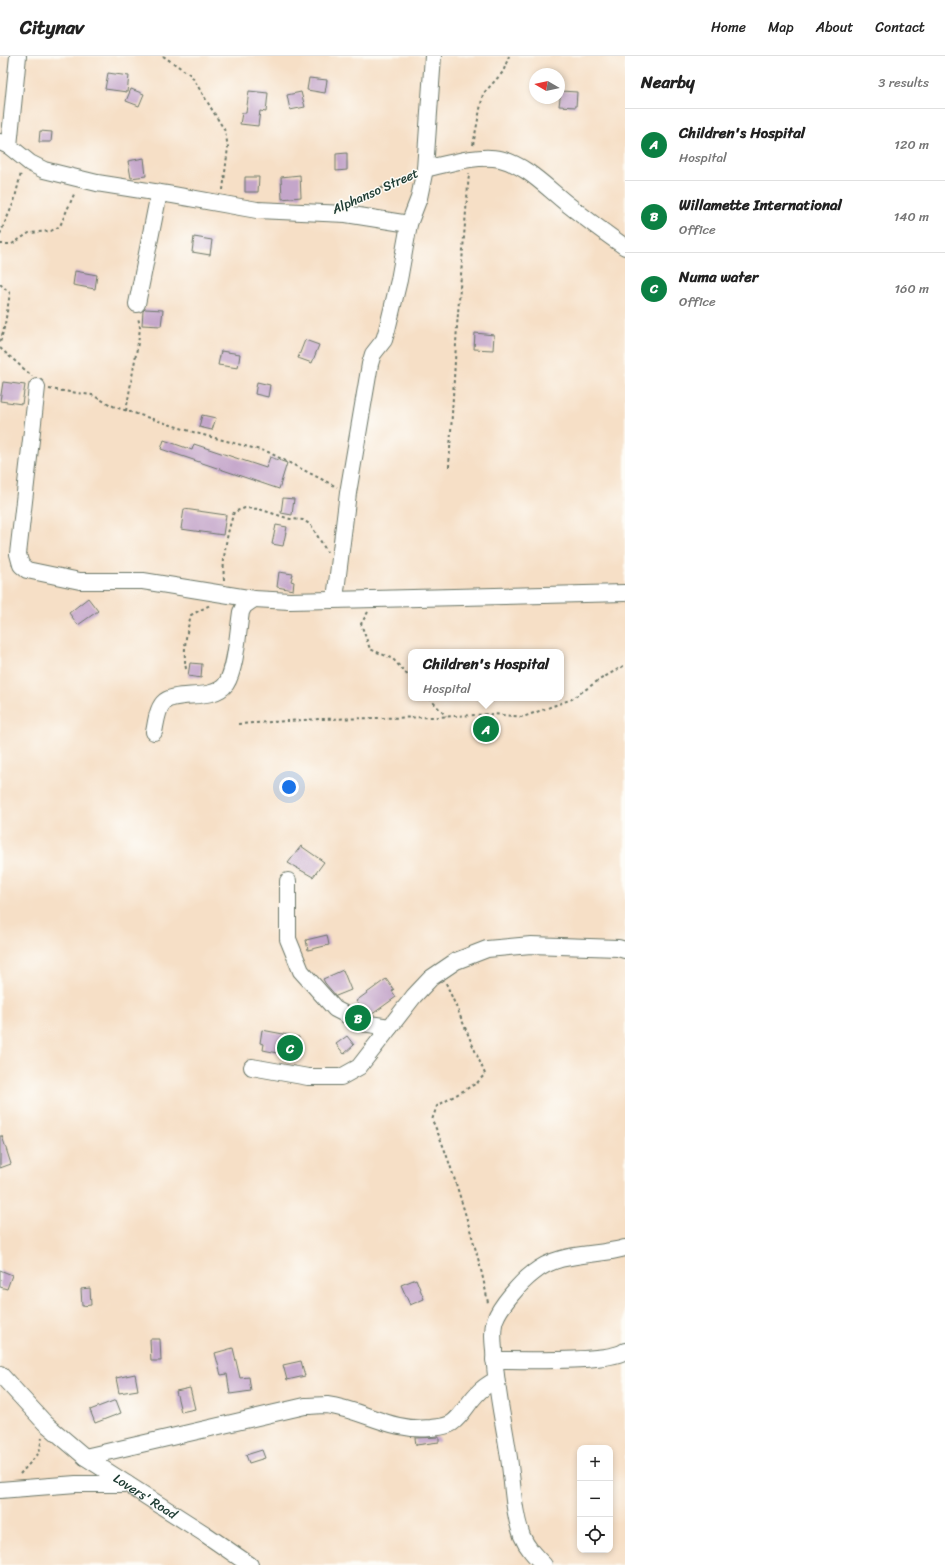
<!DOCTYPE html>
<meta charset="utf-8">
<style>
:root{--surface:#fff;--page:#f2f2f2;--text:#222;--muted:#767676;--line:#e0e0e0;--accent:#0b8043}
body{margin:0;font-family:Sriracha,sans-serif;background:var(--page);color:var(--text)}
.controls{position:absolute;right:12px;bottom:12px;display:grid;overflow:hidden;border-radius:8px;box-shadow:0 2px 6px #0003}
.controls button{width:36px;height:36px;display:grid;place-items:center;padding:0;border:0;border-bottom:1px solid var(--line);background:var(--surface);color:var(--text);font:20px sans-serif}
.compass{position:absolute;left:529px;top:12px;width:36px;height:36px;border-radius:50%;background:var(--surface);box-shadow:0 2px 6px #0003;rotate:279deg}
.you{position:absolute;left:289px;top:731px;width:14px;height:14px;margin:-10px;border:3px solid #fff;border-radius:50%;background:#1a73e8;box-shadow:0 0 0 6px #1a73e833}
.badge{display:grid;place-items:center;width:26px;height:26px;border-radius:50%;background:var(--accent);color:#fff;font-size:13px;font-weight:700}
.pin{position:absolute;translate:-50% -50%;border:2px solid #fff;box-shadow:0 1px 4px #0006}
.popup{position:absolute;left:408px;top:593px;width:156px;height:52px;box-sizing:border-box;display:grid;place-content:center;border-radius:8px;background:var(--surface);filter:drop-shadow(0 1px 3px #0005);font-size:13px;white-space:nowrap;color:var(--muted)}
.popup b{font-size:15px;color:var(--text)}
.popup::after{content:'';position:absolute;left:50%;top:100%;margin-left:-8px;border:8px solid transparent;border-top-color:var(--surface)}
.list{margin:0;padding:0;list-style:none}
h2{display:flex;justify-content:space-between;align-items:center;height:52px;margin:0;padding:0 16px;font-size:17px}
h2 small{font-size:13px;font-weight:400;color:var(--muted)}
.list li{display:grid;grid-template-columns:26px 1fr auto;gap:12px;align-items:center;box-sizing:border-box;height:72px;padding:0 16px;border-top:1px solid var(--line)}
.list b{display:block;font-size:15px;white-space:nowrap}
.list p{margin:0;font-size:13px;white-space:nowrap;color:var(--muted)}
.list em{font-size:13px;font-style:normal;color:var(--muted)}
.icon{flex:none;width:22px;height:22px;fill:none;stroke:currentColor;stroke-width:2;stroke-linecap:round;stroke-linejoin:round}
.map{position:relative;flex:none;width:625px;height:1509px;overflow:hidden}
header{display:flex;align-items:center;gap:24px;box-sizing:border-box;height:56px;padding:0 20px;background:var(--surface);border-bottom:1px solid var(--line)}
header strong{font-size:19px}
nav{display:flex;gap:22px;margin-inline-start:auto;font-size:14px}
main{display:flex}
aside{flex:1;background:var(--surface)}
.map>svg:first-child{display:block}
.building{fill:#c4a6ca}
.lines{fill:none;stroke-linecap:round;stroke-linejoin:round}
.minor-casing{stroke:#6a7667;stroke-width:18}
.path{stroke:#6a7667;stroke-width:2;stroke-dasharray:3 3;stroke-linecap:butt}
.minor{stroke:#fff;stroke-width:16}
.labels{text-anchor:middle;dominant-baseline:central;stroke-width:3;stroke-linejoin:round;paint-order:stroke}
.street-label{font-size:13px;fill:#1f3d34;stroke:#fdfcf7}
</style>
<header>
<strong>Citynav</strong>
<nav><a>Home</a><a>Map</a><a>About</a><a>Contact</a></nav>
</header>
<main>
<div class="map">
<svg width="625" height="1509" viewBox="0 0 625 1509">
<rect width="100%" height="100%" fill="#fdfcf7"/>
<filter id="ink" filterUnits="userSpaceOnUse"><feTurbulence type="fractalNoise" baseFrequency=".025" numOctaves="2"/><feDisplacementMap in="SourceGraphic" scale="8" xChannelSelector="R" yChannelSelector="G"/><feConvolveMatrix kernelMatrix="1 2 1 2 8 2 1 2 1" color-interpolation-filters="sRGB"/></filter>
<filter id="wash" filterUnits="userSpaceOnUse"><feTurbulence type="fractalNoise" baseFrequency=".012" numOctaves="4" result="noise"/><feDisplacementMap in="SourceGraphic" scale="16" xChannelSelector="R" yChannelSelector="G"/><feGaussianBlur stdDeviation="0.9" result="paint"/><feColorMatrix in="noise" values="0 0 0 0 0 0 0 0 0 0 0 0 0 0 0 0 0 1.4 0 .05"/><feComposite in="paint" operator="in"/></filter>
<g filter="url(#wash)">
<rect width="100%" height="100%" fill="#f6dfc6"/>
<g id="blocks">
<!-- building -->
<path class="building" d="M108 17 129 20 127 36 105 33Z
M309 22 327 24 325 37 307 34Z
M131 33 144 38 139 50 126 45Z
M249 35 268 37 266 56 260 55 258 70 240 68 242 57H246Z
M561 35 577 36 576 51 559 50Z
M301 36 305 51 290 54 287 39Z
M40 75 52 76 51 86H39Z
M347 97V114L336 115V98Z
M144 102 146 120 131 122 128 105Z
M300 119 301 141 282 143 281 121Z
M245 121H259L258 136H245Z
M194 181 212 184 210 199 192 196Z
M75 215 97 219 95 233 73 229Z
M145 253 163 254 161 270 142 269 143 255Z
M475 277 494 279 493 294 474 293Z
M305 284 319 289 312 307 298 302Z
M221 295 240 298 238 312 218 309Z
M3 326 25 329 22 348 0 345Z
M257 326 270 329 268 341 255 338Z
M202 359 216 362 212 374 199 371Z
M164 384 192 394 194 388 266 412 270 401 287 407 279 433 161 393Z
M283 442 294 443 292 459 281 457Z
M184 453 226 459 223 479 181 473Z
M276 469 287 471 283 490 272 488Z
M279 516 293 518 291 525 294 526 293 534 277 531Z
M88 542 98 555 78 569 69 557Z
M190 607 202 608 201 622 188 620Z
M301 790 324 806 313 821 288 807Z
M327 879 329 889 308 894 306 884Z
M343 914 351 934 336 940 325 927 323 923Z
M386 923 394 934 392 935 396 941 371 959 367 954 364 956 356 945Z
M262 974 299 981 297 994 294 993 293 1000 263 994 264 988 260 987Z
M347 980 354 989 344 998 336 988Z
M0 1080H2L11 1108 0 1112Z
M0 1214 12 1219 7 1233 0 1231Z
M416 1223 424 1243 410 1249 401 1229Z
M90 1232 91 1249 82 1250 81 1233Z
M150 1283H160L161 1305H151Z
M233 1292 240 1322 249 1321 251 1335 230 1338 227 1318 221 1319 215 1297Z
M301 1305 305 1320 287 1324 283 1309Z
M135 1318 138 1334 119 1337 116 1322Z
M190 1332 195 1353 181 1356 176 1335Z
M116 1344 121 1357 95 1367 90 1354Z
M439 1381V1386L416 1389 415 1382Z
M262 1394 265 1402 249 1407 246 1399Z"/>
</g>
</g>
<g filter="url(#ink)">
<use href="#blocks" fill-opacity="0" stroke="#6a7667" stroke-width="1"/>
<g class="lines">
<defs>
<g id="minor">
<path d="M0 86 9 90 30 107 44 114 97 127 173 139 257 154 346 158 409 168"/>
<path d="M9 90 18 0"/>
<path d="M425 113C447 108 479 98 500 103 526 109 546 131 566 147 585 162 605 177 625 191"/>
<path d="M137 248 159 137"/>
<path d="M37 331 18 498 21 509 27 514 80 525H143L254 543 290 545 625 537"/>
<path d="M335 543 348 437 370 308 373 298 384 284 387 274 399 224 409 168 419 142 425 113 433 0"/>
<path d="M154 676C156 667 157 654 163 647 174 634 213 646 226 628 236 613 238 575 241 556L244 550 254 543"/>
<path d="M288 825V883L301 915 335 953 362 967 390 971"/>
<path d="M252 1011 308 1021H341L359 1011 414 940 431 922 456 905 487 893 531 889 618 892 625 894"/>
<path d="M494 1304C519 1304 609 1307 625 1295"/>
<path id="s1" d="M0 1318 45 1367 85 1401 205 1478 250 1509"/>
<path d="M85 1401 305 1350C312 1350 320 1349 327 1349 364 1354 391 1376 431 1372 439 1371 445 1371 452 1367 462 1360 468 1347 476 1339 482 1332 488 1328 496 1324"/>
<path d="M0 1434 76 1428H127"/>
<path d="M544 1509C535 1500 527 1492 522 1480 513 1456 513 1428 509 1402 504 1366 495 1331 494 1294 493 1284 492 1274 495 1264 500 1250 521 1226 533 1217 560 1195 593 1201 625 1192"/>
</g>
</defs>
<!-- minor casing -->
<use href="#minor" class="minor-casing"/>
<!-- path -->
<path class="path" d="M163 0 191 19 225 75 228 91 223 134
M473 89 483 38 503 16 509 0
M353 145 411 119
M0 178 14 146 21 117
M0 188H12L29 177 51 175 60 170 75 136
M0 228 10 237 5 268 0 287
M0 292 32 320
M49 333 92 339 115 351 196 377 268 396 337 431
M126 355 139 281 140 271 138 261
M449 411 457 270 469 117
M224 524C222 502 227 477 234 456L245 452 259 453 290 463 303 464 311 469 327 496
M368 556 361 568 370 593 393 603 411 623
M186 613C183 594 186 578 191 559L210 549
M429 642 446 660
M238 668 320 663 437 661 493 658 523 661 572 643 599 624 625 609
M446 927 485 1018 477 1027 437 1050 432 1064C445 1091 453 1118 462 1147 472 1180 482 1213 488 1247
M20 1418 39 1397 42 1382"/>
<!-- minor -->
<use href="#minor" class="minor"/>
</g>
</g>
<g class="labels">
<!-- street labels -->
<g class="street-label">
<text transform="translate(375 135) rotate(-24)">Alphanso Street</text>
<text stroke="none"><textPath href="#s1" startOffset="191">Lovers' Road</textPath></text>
</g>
</g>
</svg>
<div class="controls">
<button>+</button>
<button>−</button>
<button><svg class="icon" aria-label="locate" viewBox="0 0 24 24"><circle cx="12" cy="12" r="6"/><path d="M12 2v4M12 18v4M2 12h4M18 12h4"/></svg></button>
</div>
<svg class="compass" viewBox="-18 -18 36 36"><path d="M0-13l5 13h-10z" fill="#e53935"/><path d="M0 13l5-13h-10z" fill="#767676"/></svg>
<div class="you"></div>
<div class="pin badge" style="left:486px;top:673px">A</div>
<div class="popup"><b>Children's Hospital</b>Hospital</div>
<div class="pin badge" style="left:358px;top:962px">B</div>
<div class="pin badge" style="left:290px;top:992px">C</div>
</div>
<aside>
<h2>Nearby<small>3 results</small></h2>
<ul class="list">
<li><span class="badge">A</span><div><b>Children's Hospital</b><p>Hospital</p></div><em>120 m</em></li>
<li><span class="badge">B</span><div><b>Willamette International</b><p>Office</p></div><em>140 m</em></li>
<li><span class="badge">C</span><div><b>Numa water</b><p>Office</p></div><em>160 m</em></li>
</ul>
</aside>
</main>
